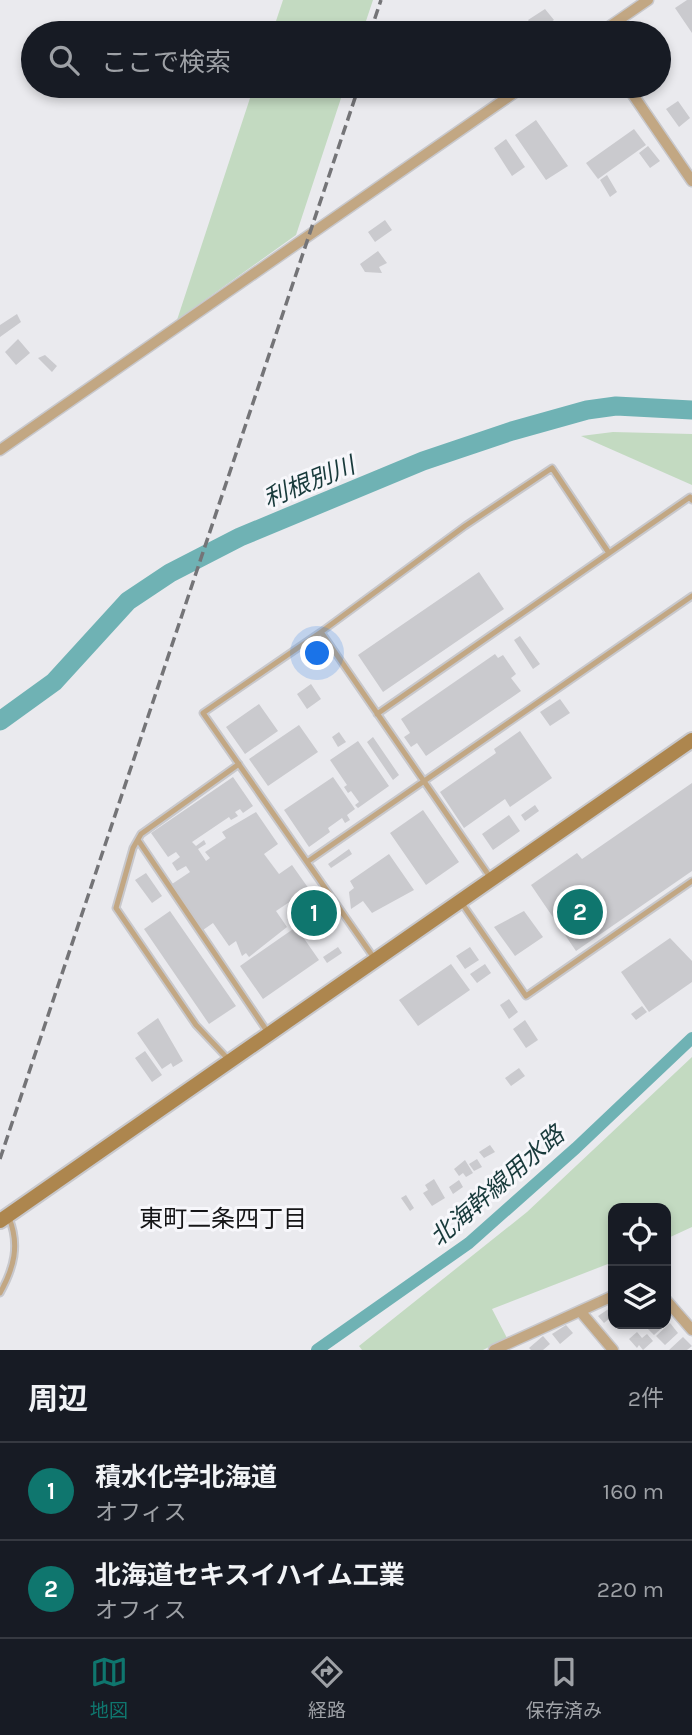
<!DOCTYPE html>
<html lang="ja">
<meta charset="utf-8">
<style>
:root{--surface:#171b24;--page:#242831;--text:#f1f3f6;--muted:#9ea1a6;--line:#363941;--accent:#0f766e}
body{margin:0;font-family:Karla,"Noto Sans JP",sans-serif;background:var(--page);color:var(--text)}
.controls{position:absolute;right:21px;bottom:21px;display:grid;overflow:hidden;border-radius:14px;box-shadow:0 4px 10px #0003}
.controls button{width:63px;height:63px;display:grid;place-items:center;padding:0;border:0;border-bottom:2px solid var(--line);background:var(--surface);color:var(--text);font:35px sans-serif}
.you{position:absolute;left:318px;top:654px;width:24px;height:24px;margin:-18px;border:5px solid #fff;border-radius:50%;background:#1a73e8;box-shadow:0 0 0 10px #1a73e833}
.badge{display:grid;place-items:center;width:46px;height:46px;border-radius:50%;background:var(--accent);color:#fff;font-size:23px;font-weight:700}
.pin{position:absolute;translate:-50% -50%;border:4px solid #fff;box-shadow:0 2px 7px #0006}
.list{margin:0;padding:0;list-style:none}
h2{display:flex;justify-content:space-between;align-items:center;height:91px;margin:0;padding:0 28px;font-size:30px}
h2 small{font-size:23px;font-weight:400;color:var(--muted)}
.list li{display:grid;grid-template-columns:46px 1fr auto;gap:21px;align-items:center;box-sizing:border-box;height:98px;padding:0 28px;border-top:2px solid var(--line)}
.list b{display:block;font-size:26px;white-space:nowrap}
.list p{margin:0;font-size:23px;white-space:nowrap;color:var(--muted)}
.list em{font-size:23px;font-style:normal;color:var(--muted)}
.icon{flex:none;width:38px;height:38px;fill:none;stroke:currentColor;stroke-width:2;stroke-linecap:round;stroke-linejoin:round}
.map{position:relative;flex:none;width:692px;height:1350px;overflow:hidden}
.search{position:absolute;background:var(--surface);box-shadow:0 4px 10px #0003;left:21px;right:21px;top:21px;height:77px;display:flex;align-items:center;gap:18px;box-sizing:border-box;padding:0 24px;border-radius:38px;color:var(--muted);font-size:26px}
.sheet{height:287px;background:var(--surface)}
nav{display:flex;justify-content:space-around;align-items:center;box-sizing:border-box;height:98px;border-top:2px solid var(--line);background:var(--surface);font-size:19px;color:var(--muted)}
nav a{display:grid;justify-items:center;gap:4px}
nav .on{color:var(--accent)}
.map>svg:first-child{display:block}
.green{fill:#c3dac1}
.lines{fill:none;stroke-linecap:round;stroke-linejoin:round}
.canal{stroke:#6fb2b4;stroke-width:12}
.river{stroke:#6fb2b4;stroke-width:19}
.building{fill:#cacace}
.lane-casing{stroke:#c8c8cc;stroke-width:9}
.street-casing{stroke:#c8c8cc;stroke-width:13}
.secondary-casing{stroke:#c8c8cc;stroke-width:18}
.lane{stroke:#c2a783;stroke-width:5}
.street{stroke:#c2a783;stroke-width:10}
.secondary{stroke:#ad864e;stroke-width:14}
.rail{stroke:#747477;stroke-width:3.5;stroke-dasharray:10 5;stroke-linecap:butt}
.labels{text-anchor:middle;dominant-baseline:central;stroke-width:6;stroke-linejoin:round;paint-order:stroke}
.water-label{font-size:24px;font-style:italic;fill:#183a3b;stroke:#f7f7fb}
.neighbourhood-label{font-size:24px;fill:#161618;stroke:#f7f7fb}
</style>
<div class="map">
<svg width="692" height="1350" viewBox="0 0 692 1350">
<rect width="100%" height="100%" fill="#eaeaee"/>
<!-- green -->
<path class="green" d="M283 0H373L362 33H272Z
M254 86H345L296 235 177 320Z
M613 432 692 434V485L581 436Z
M692 1057V1227L666 1239V1208H613V1262L492 1309 507 1338 483 1350H362L359 1346 527 1212Z"/>
<g class="lines">
<!-- canal -->
<path class="canal" d="M317 1350 469 1243 576 1148 692 1038"/>
<!-- river -->
<path class="river" d="M0 721 54 682 128 601 170 573 240 537 423 461 512 431 587 410 616 406 692 410"/>
</g>
<!-- building -->
<path class="building" d="M687 0H692V33L675 8Z
M545 9 554 20 537 32 528 20Z
M678 101 690 118 679 127 666 109Z
M536 120 568 166 546 180 515 135Z
M634 129 646 145 598 179 586 163Z
M506 139 525 167 512 176 494 148Z
M648 146 660 161 650 168 639 153Z
M607 175 617 192 610 197 600 180Z
M385 220 392 230 375 242 368 232Z
M378 251 387 263 379 267 382 273 365 272 360 264Z
M17 314 21 322 0 337V325Z
M18 339 30 353 16 365 5 352Z
M45 355 57 366 52 372 38 358Z
M479 572 504 609 383 692 358 655Z
M520 636 540 664 533 669 514 640Z
M495 654 498 658 503 655 516 674 511 678 521 691 426 756 417 743 411 747 404 737 410 733 401 719Z
M311 684 321 699 307 709 297 694Z
M560 699 570 713 550 726 540 712Z
M259 704 278 731 245 754 226 727Z
M299 725 318 752 268 786 249 759Z
M520 731 552 778 510 807 505 799 464 828 440 792 496 753 494 749Z
M339 732 346 742 338 747 332 737Z
M373 737 399 775 393 780 367 742Z
M358 741 389 786 358 808 355 805 359 802 351 791 348 793 344 787 347 785 330 760Z
M233 777 253 806 243 813 240 809 235 812 238 816 231 820 229 817 192 842 196 846 204 840 206 844 198 849 206 861 210 858 205 852 226 838 222 832 256 812 278 844 264 854 279 874 292 865 309 889 276 911 287 927 249 957 246 953 242 956 236 941 229 946 213 923 203 930 172 884 190 872 186 866 177 871 172 863 180 857 176 852 168 857 151 833Z
M333 777 355 809 347 815 350 820 345 823 342 818 328 828 330 832 309 847 284 810Z
M692 783V871L576 951 531 885 577 853 582 859Z
M535 805 539 811 525 821 521 815Z
M423 810 459 862 426 885 390 833Z
M509 815 520 831 493 850 482 834Z
M349 849 352 854 331 868 328 864Z
M389 854 414 890 372 913 363 901 351 909 349 892 354 888 350 881Z
M146 873 162 896 152 903 135 880Z
M170 911 236 1006 209 1024 144 929Z
M524 911 543 937 515 956 494 927Z
M296 927 319 960 263 999 240 966Z
M670 938 692 961V982L649 1012 621 972Z
M338 947 342 953 327 963 323 957Z
M470 947 479 960 465 969 456 956Z
M451 964 470 990 418 1026 399 1000Z
M485 964 491 973 477 983 470 974Z
M509 999 518 1012 509 1019 500 1005Z
M642 1006 647 1012 636 1020 631 1014Z
M158 1018 183 1061 173 1067 171 1063 162 1069 137 1033Z
M525 1020 538 1040 526 1048 513 1029Z
M145 1051 162 1075 152 1082 135 1058Z
M519 1068 525 1076 511 1086 505 1078Z
M490 1145 495 1152 484 1158 479 1152Z
M477 1159 482 1167 474 1171 469 1164Z
M465 1160 473 1173 466 1177 463 1173 459 1176 454 1169Z
M434 1179 445 1198 432 1206 423 1193 428 1190 425 1185Z
M459 1180 463 1187 453 1194 449 1187Z
M406 1195 414 1208 410 1211 401 1198Z
M613 1306V1319L611 1317 604 1323 598 1316Z
M670 1323 678 1333 665 1345 656 1336Z
M648 1324H661L663 1327 654 1335 645 1326Z
M566 1325 573 1333 560 1344 552 1334Z
M637 1332 642 1338 647 1334 653 1341 643 1350 639 1345 637 1348 629 1339Z
M543 1336 550 1344 543 1350H531L529 1348Z
M683 1337 692 1346 687 1350H669Z"/>
<g class="lines">
<defs>
<path id="lane" d="M321 632 465 526 552 468 609 553
M377 714 690 497 692 500
M138 840 267 1031
M307 862 692 596
M461 902 526 996 692 881
M374 958 203 713 321 632 490 877
M229 1060 196 1025 116 908 133 848 141 834 239 764
M0 1293C14 1268 20 1245 9 1218"/>
<path id="street" d="M600 33 648 0
M627 86 692 181
M0 450 524 86
M666 1300 692 1330
M580 1311 613 1350
M494 1350 613 1296"/>
<path id="secondary" d="M0 1221 692 740"/>
</defs>
<!-- lane casing -->
<use href="#lane" class="lane-casing"/>
<!-- street casing -->
<use href="#street" class="street-casing"/>
<!-- secondary casing -->
<use href="#secondary" class="secondary-casing"/>
<!-- lane -->
<use href="#lane" class="lane"/>
<!-- street -->
<use href="#street" class="street"/>
<!-- secondary -->
<use href="#secondary" class="secondary"/>
<!-- rail -->
<path class="rail" d="M370 33 381 0
M0 1159 359 86"/>
</g>
<g class="labels">
<!-- water labels -->
<g class="water-label">
<text transform="translate(309 482) rotate(-22)">利根別川</text>
<text transform="translate(497 1186) rotate(-41)">北海幹線用水路</text>
</g>
<!-- neighbourhood labels -->
<g class="neighbourhood-label">
<text x="223" y="1219">東町二条四丁目</text>
</g>
</g>
</svg>
<div class="controls">
<button><svg class="icon" aria-label="locate" viewBox="0 0 24 24"><circle cx="12" cy="12" r="6"/><path d="M12 2v4M12 18v4M2 12h4M18 12h4"/></svg></button>
<button><svg class="icon" aria-label="layers" viewBox="0 0 24 24"><path d="M12 4l9 5-9 5-9-5zM3 14l9 5 9-5"/></svg></button>
</div>
<div class="you"></div>
<div class="pin badge" style="left:314px;top:913px">1</div>
<div class="pin badge" style="left:580px;top:912px">2</div>
<div class="search"><svg class="icon" aria-label="search" viewBox="0 0 24 24"><circle cx="10" cy="10" r="6"/><path d="M15 15l6 6"/></svg>ここで検索</div>
</div>
<section class="sheet">
<h2>周辺<small>2件</small></h2>
<ul class="list">
<li><span class="badge">1</span><div><b>積水化学北海道</b><p>オフィス</p></div><em>160 m</em></li>
<li><span class="badge">2</span><div><b>北海道セキスイハイム工業</b><p>オフィス</p></div><em>220 m</em></li>
</ul>
</section>
<nav>
<a class="on"><svg class="icon" aria-label="map" viewBox="0 0 24 24"><path d="M3 6l6-2 6 2 6-2v14l-6 2-6-2-6 2zM9 4v14M15 6v14"/></svg>地図</a>
<a><svg class="icon" aria-label="directions" viewBox="0 0 24 24"><path d="M12 3l9 9-9 9-9-9zM9 14v-3h6M13 9l2 2-2 2"/></svg>経路</a>
<a><svg class="icon" aria-label="saved" viewBox="0 0 24 24"><path d="M7 4h10v16l-5-4-5 4z"/></svg>保存済み</a>
</nav>
